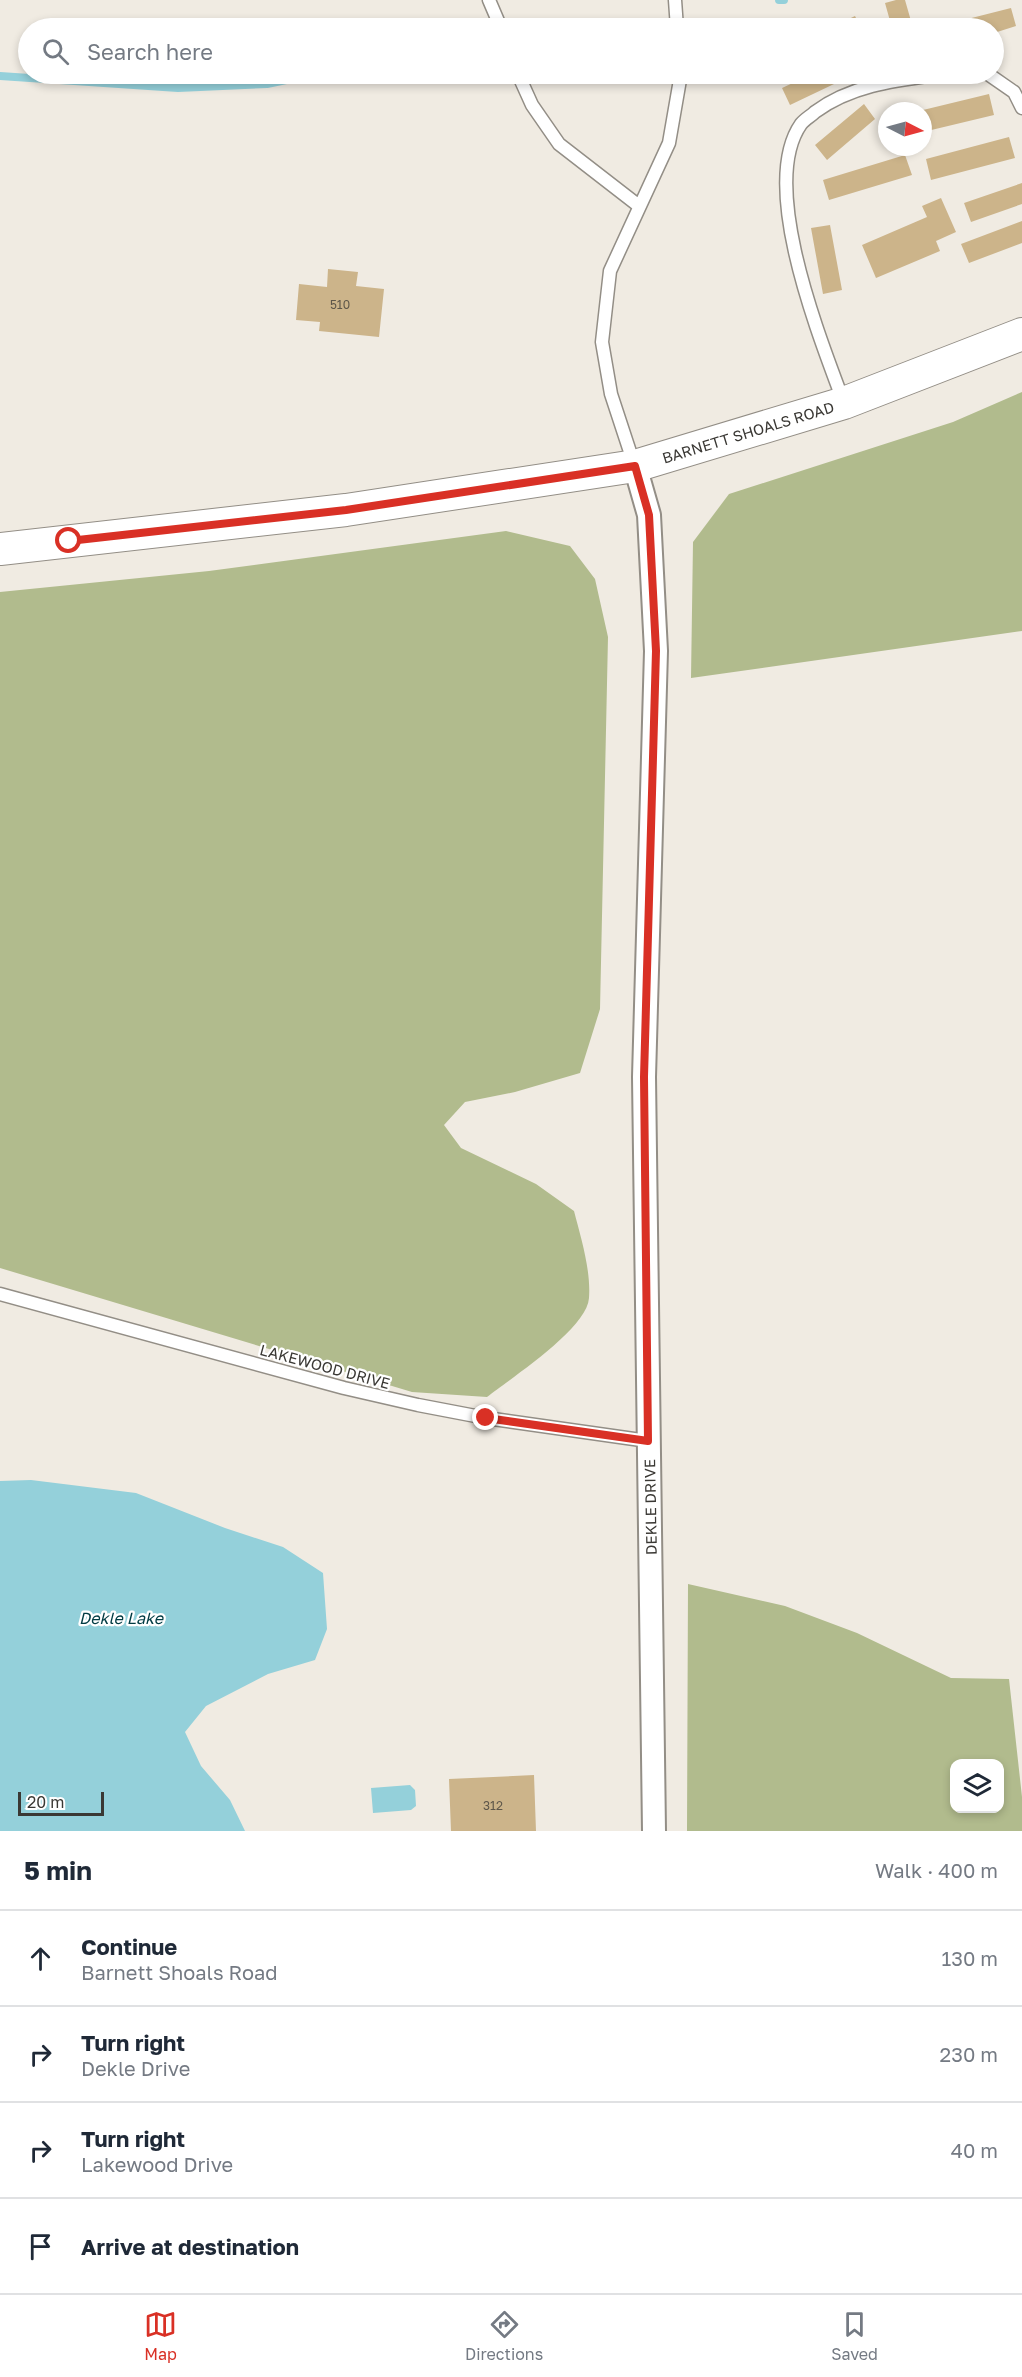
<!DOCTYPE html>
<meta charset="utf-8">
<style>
:root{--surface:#fff;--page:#f6f6f7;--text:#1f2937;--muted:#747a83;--line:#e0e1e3;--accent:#d93025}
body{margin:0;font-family:"Golos Text",sans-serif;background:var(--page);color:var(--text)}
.controls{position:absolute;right:18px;bottom:18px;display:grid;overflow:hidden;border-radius:12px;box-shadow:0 3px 9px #0003}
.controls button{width:54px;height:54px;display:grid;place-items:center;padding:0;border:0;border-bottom:2px solid var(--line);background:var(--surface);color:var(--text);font:30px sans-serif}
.compass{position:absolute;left:878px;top:102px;width:54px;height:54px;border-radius:50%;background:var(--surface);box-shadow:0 3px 9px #0003;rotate:96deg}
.scale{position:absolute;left:18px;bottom:15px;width:86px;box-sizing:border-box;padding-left:6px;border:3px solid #3a3834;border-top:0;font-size:16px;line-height:21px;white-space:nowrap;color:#3a3834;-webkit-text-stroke:4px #fff;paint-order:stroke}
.stop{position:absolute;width:18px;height:18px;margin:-14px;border:4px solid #d93025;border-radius:50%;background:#fff}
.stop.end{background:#d93025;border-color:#fff;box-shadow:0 2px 6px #0008}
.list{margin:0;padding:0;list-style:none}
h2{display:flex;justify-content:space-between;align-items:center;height:78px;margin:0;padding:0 24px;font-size:26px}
h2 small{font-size:20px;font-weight:400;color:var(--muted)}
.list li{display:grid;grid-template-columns:39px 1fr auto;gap:18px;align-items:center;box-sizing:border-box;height:96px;padding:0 24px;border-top:2px solid var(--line)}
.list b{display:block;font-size:22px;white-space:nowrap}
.list p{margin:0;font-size:20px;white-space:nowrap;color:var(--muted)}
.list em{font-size:20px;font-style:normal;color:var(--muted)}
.icon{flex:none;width:33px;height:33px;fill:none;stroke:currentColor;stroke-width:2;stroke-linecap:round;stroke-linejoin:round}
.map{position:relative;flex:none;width:1022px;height:1831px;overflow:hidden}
.search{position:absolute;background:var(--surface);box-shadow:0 3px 9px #0003;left:18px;right:18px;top:18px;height:66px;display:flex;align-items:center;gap:15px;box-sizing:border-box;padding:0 21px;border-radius:33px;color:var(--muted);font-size:22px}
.sheet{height:462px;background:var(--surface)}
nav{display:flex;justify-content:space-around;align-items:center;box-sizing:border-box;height:84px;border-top:2px solid var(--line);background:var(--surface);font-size:16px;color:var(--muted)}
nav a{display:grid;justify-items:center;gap:3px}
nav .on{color:var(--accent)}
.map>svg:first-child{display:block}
.forest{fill:#b1bb8d;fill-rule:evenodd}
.water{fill:#94d0da}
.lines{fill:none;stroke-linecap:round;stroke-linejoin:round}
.stream{stroke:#94d0da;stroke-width:8}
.building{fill:#ccb48a}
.lane-casing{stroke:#938e86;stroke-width:15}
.street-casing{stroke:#938e86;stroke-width:26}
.secondary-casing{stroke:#938e86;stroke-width:34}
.lane{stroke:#fff;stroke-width:12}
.street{stroke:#fff;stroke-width:22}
.secondary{stroke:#fff;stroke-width:32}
.route{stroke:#d93025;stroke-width:8}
.labels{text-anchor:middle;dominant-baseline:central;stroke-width:4.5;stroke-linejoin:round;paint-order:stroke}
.number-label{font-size:12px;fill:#5e574a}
.street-label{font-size:15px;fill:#3a3834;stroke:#fff}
.water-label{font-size:16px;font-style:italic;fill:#003b43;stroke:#fff}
</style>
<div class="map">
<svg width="1022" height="1831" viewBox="0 0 1022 1831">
<rect width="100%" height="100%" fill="#f0ebe2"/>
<!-- forest -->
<path class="forest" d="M1022 392V631L691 678 693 542 729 494 953 422Z
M506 531 570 546 595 579 608 637 600 1009 580 1073 515 1092 465 1102 444 1125 461 1148 536 1184 574 1211C581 1238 591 1270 589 1298 587 1329 511 1378 487 1397L412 1392 0 1268V592L209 571Z
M688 1584 785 1606 857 1633 951 1678 1009 1679 1022 1797V1831H687ZM954 1764H1000V1808H954Z"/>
<!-- water -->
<path class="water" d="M31 1480 136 1493 225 1528 283 1547 323 1573 327 1629 315 1660 268 1674 206 1706 185 1732 201 1766 230 1800 245 1831H0V1481Z
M410 1785 415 1790 416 1806 411 1810 373 1813 371 1788Z"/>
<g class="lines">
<!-- stream -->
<path class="stream" d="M779 0H784
M533 28 630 22
M0 76 178 88 267 84 315 74"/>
</g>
<!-- building -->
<path class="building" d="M896 0H905L913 28H892L885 3Z
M1011 8 1016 26 994 33V28H941L940 26Z
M855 16 861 28H830Z
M812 74H855L790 105 782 88Z
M989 94 994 115 923 132V110Z
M864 104 875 119 827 160 815 145Z
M1009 137 1015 158 931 180 926 159Z
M905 155 912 175 829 200 823 180Z
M1022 183V204L971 222 964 203Z
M941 198 956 232 936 241 940 251 876 278 862 245 927 217 922 206Z
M1022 221V243L969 263 961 244Z
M830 225 842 290 823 294 811 228Z
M328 269 358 272 356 286 384 289 379 337 319 331 320 322 296 320 299 284 327 287Z
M534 1775 536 1831H451L449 1779Z"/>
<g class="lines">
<defs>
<path id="lane" d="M489 0 501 28
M675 0 677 28
M518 74 532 105 559 144 639 206
M988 74 1014 92 1022 108
M844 403C820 338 758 185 801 124 805 119 811 116 815 112 853 84 899 80 944 74
M634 464 611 394 602 342 610 271 669 143 681 74
M0 1294 344 1388 418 1405 486 1418 648 1441"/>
<path id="street" d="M635 466 649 515 656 651 644 1077 654 1831"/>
<path id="secondary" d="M0 549 346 510 635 466 844 403 1022 334"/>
</defs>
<!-- lane casing -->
<use href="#lane" class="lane-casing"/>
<!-- street casing -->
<use href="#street" class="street-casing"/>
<!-- secondary casing -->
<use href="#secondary" class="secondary-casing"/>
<!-- lane -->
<use href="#lane" class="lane"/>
<!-- street -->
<use href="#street" class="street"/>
<!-- secondary -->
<use href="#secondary" class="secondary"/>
</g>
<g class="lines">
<!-- route -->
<path class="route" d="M69 541 346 510 635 466 649 515 656 651 644 1077 648 1441 486 1418"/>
</g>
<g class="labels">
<!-- number labels -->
<g class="number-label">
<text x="340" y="304">510</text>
<text x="493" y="1805">312</text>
</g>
<!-- street labels -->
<g class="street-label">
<text transform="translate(748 432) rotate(-17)">BARNETT SHOALS ROAD</text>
<text transform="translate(325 1366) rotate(15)">LAKEWOOD DRIVE</text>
<text transform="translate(650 1507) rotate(-91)">DEKLE DRIVE</text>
</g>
<!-- water labels -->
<g class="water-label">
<text x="121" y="1618">Dekle Lake</text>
</g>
</g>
</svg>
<div class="controls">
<button><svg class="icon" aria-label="layers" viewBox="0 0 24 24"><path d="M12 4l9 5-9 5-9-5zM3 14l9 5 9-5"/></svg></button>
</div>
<svg class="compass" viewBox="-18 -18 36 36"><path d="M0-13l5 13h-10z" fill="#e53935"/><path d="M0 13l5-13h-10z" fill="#747a83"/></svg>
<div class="scale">20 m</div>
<div class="stop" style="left:69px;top:541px"></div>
<div class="stop end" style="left:486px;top:1418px"></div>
<div class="search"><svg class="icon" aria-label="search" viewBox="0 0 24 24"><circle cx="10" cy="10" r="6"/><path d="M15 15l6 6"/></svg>Search here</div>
</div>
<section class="sheet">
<h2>5 min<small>Walk · 400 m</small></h2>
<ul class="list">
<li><svg class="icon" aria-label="ahead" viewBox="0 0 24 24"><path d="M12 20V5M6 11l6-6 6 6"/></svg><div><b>Continue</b><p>Barnett Shoals Road</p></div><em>130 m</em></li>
<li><svg class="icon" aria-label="right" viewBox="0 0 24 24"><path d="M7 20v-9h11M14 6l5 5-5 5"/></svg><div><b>Turn right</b><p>Dekle Drive</p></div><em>230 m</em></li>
<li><svg class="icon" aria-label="right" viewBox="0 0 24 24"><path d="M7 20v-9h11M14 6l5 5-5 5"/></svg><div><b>Turn right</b><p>Lakewood Drive</p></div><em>40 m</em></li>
<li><svg class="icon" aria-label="arrive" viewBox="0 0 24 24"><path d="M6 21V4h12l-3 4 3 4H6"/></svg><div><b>Arrive at destination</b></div></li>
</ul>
</section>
<nav>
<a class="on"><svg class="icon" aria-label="map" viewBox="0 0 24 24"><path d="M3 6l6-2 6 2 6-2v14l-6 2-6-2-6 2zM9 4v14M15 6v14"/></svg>Map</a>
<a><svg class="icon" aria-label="directions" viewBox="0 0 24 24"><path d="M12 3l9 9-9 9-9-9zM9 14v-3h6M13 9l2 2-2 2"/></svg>Directions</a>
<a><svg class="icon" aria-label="saved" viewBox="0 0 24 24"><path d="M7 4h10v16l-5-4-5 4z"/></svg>Saved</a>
</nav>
